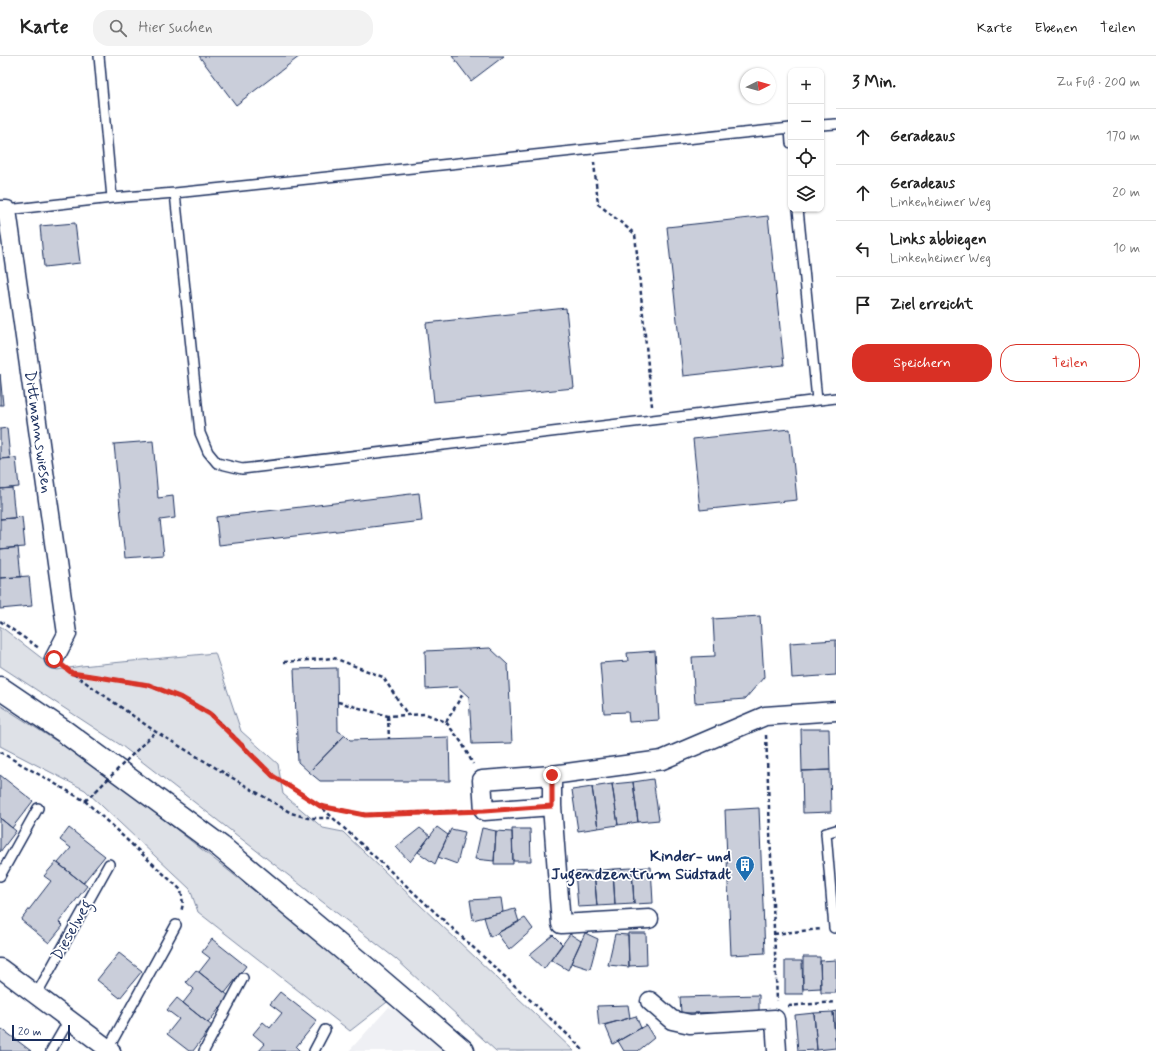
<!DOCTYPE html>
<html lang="de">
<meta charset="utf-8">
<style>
:root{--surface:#fff;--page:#f2f2f2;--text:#222;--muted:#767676;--line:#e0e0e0;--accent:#d93025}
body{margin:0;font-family:Mynerve,sans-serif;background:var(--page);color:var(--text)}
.controls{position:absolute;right:12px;top:12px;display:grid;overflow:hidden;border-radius:8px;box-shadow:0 1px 3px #0004}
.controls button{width:36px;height:36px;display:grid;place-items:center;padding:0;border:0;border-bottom:1px solid var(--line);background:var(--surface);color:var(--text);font:20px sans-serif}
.compass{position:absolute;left:740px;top:12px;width:36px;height:36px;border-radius:50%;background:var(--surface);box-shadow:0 1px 3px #0004;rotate:84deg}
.scale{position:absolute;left:12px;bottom:10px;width:58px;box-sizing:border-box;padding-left:4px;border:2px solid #1b2f5e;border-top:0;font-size:11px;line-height:14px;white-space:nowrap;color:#1b2f5e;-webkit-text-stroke:3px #fff;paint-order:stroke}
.stop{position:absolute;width:12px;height:12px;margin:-9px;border:3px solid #d93025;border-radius:50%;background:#fff}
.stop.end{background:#d93025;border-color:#fff;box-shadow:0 1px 4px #0008}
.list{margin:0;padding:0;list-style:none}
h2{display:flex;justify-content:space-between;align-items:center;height:52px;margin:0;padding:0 16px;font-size:17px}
h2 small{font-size:13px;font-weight:400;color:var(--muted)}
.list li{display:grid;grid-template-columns:26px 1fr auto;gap:12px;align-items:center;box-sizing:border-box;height:56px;padding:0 16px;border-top:1px solid var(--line)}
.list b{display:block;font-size:15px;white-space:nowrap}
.list p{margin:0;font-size:13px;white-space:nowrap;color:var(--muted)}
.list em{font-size:13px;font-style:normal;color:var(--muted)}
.actions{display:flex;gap:8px;padding:12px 16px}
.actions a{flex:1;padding:9px 0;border:1px solid var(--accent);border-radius:16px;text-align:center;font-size:14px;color:var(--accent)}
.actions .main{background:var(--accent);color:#fff}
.icon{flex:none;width:22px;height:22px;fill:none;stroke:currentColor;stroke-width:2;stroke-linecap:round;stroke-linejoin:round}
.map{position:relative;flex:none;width:836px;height:995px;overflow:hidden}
header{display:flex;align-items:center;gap:24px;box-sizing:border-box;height:56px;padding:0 20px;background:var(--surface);border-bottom:1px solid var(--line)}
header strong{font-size:19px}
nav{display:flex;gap:22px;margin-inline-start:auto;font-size:14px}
.search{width:280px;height:36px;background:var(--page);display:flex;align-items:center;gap:10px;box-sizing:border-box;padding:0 14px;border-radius:16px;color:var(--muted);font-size:15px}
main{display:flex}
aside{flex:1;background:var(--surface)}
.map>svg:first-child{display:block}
.built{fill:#eff0f4}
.green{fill:#dee1e7;stroke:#7c88a2}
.building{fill:#caceda;stroke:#1b2f5e}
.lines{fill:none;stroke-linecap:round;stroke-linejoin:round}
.lane-casing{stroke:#1b2f5e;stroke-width:12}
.street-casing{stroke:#1b2f5e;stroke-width:21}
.primary-casing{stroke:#1b2f5e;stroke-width:25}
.path{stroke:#1b2f5e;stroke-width:2.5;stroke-dasharray:4 3;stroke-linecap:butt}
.lane{stroke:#fff;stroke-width:9}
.street{stroke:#fff;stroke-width:18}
.primary{stroke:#fff;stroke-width:22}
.path-bridge{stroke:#1b2f5e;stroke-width:2.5;stroke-dasharray:4 3;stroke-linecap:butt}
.route{stroke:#d93025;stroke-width:5}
.labels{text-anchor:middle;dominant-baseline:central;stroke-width:3.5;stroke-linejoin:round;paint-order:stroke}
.street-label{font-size:16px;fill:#1b2f5e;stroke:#fff}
.poi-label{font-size:16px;font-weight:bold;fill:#1b2f5e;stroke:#fff;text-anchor:end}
</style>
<header>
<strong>Karte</strong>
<div class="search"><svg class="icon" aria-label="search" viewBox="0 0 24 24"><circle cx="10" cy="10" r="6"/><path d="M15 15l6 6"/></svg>Hier suchen</div>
<nav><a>Karte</a><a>Ebenen</a><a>Teilen</a></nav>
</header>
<main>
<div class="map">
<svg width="836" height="995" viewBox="0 0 836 995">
<rect width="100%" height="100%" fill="#fff"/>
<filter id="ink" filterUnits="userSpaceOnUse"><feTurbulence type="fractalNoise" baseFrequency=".025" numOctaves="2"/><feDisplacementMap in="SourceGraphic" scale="8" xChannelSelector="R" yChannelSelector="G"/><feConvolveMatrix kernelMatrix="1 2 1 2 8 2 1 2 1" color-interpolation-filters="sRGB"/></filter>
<g filter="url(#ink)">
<!-- built -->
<path class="built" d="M389 951 460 992 463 995H349Z"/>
<!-- green -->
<path class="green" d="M0 570 57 614 81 610 215 597 241 675 278 708 283 738 323 772 343 776 574 995H496L396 903 122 690 0 610Z
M0 649 100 713 391 943 350 975 198 856 190 833 85 734 0 690Z"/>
<!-- building -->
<path class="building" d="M199 0H300L236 49Z
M452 0H504L471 25Z
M768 160 784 309 683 320 667 171Z
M75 167 80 207 44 211 40 170Z
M566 252 574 332 434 346 426 267Z
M0 318 3 349H0Z
M7 372 10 402 0 403V373Z
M790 373 797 444 700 454 693 383Z
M153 385 158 442 173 440 175 462 160 464 164 499 125 502 114 388Z
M16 402 19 431 0 433V403Z
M12 432 15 462 0 463V433Z
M419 437 422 465 219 489 216 461Z
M22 461 25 491 0 493V463Z
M18 491 21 521 0 522V493Z
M29 520 32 550 0 553V522Z
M760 560 764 621 745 643 695 647 692 601 715 600 713 563Z
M836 584V619L792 622 790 587Z
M490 592 508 609 512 687 472 688 469 641 458 631 426 633 425 595Z
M655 595 659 664 629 666 628 656 604 657 600 607 628 605 627 597Z
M337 612 338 675 345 679 309 716 298 706 294 613Z
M801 673H829L830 714 802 715Z
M345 679 350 684 449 681 450 725H320L309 716Z
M830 714 831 756 803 757 802 715Z
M0 719 33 745 12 772 0 762Z
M653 723 659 764 638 766 633 726Z
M633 726 638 766 618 769 612 728Z
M612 728 618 769 598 772 592 731Z
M592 731 598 772 578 775 572 734Z
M759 752 765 897 731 899 725 754Z
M0 762 16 775 0 796Z
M437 771 448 779 435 808 418 796Z
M69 772 105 800 83 827 58 807 71 792 60 784Z
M420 772 430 780 410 806 396 791Z
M482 772 496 775 494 805 475 803Z
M451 773 465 776 457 808 438 801Z
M512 773H530L531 805H513Z
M496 775 512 776 513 808H494Z
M56 806 87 830 59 866 63 870 49 887 21 864 51 825 44 820Z
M651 811 653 847 634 848 632 812Z
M632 812 634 848 615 849 613 813Z
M613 813 615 849 597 850 594 815Z
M594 815 597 850 578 851 575 816Z
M501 842 503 856 473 864 470 844Z
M515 853 519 866 490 881 484 861Z
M525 862 533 873 509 894 497 877Z
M585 877 598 883 590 913 571 907Z
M628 877H646L647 909 629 910Z
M570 878 581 885 568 914 551 904Z
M615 878 628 879 629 911 608 909Z
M553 879 562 888 544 913 529 899Z
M212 883 246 910 225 937 199 916 210 902 202 896Z
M119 897 142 915 120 942 97 924Z
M803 901H820L821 932 803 933Z
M836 904V937H821L820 905Z
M785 905H802L803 938H785Z
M196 914 229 940 208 967 183 947 194 933 186 926Z
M280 936 317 965 296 991 300 995H259L265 988 253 978 263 966 270 972 282 957 270 948Z
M759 939V956L681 957 680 941Z
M177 942 212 970 193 995H189L167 978 179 963 167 954Z
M628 949 630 962 599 970 597 950Z
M836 955V992L833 956Z
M833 956 836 992 817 994 814 957Z
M814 957 817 994 798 995 795 959Z
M636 960 641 972 613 988 605 969Z
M646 969 654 982 638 995H624L618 985Z
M2 973 31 995H0V976Z"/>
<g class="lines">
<defs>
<path id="lane" d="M99 0 112 142
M821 69 836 68
M790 72 791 87
M175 137 200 377 208 396 217 407 242 413 836 342
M798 153 817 344
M7 154 112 142 175 137 791 72
M0 820 38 752
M834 872 826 777 836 774
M36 939 109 808
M108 993 176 869
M51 995 69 964
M204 995 243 922
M314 995 325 974"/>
<path id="street" d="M0 154H7L67 578 54 603
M552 719V750L484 755 482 724 552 719 662 704 765 660 836 655
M552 750 561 868 649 863
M0 912 111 995
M650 945 672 964 690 968 775 963 777 995"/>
<path id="primary" d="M0 632 65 676 221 791 366 912 463 995"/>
</defs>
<!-- lane casing -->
<use href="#lane" class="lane-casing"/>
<!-- street casing -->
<use href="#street" class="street-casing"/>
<!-- primary casing -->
<use href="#primary" class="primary-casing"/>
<!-- path -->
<path class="path" d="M594 106 598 148 635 178 652 350
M0 565 39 592
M284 606 334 602 383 621 407 658
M68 614 156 676 291 757 308 762H333L567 978 584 995
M72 617 149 629 181 642 210 657 273 720 320 750 333 762
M338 646 388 660 426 658 446 666 462 687 473 708
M388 660 389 683
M446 666 464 636
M766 679 777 945
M146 685 156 676
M0 696 85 745 181 834 183 848 181 856
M85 745 96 735
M320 750 365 759 466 755
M774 878 821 873
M788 950 836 946"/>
<!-- lane -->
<use href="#lane" class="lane"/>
<!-- street -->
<use href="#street" class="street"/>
<!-- primary -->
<use href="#primary" class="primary"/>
<!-- path-bridge -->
<path class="path-bridge" d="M96 735 146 685"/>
</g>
</g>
<g class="lines" filter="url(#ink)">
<!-- route -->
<path class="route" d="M54 603 72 617 149 629 182 642 210 658 273 720 320 750 365 759 484 755 552 750V719"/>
</g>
<!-- icons -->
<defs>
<symbol id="building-pin" viewBox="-11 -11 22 30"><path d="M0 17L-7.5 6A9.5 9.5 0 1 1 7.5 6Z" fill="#1f6fb2" stroke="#fff"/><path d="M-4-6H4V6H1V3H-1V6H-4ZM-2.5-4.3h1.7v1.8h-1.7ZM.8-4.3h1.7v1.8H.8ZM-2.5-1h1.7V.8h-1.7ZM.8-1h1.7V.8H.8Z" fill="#fff"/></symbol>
</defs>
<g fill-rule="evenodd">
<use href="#building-pin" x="734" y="798" width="22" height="30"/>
</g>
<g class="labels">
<!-- street labels -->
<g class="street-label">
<text transform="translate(38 376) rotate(82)">Dittmannswiesen</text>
<text transform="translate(72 874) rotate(-61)">Dieselweg</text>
</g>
<!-- poi labels -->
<g class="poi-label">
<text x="731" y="800">Kinder- und<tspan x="731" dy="18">Jugendzentrum Südstadt</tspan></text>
</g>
</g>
</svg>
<div class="controls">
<button>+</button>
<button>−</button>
<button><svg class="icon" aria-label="locate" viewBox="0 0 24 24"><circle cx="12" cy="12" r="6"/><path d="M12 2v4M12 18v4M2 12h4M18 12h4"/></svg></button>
<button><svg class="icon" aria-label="layers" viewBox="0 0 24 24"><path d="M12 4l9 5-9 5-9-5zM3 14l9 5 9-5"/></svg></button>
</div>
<svg class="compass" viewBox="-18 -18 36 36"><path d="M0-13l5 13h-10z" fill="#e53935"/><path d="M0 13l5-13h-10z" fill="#767676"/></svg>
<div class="scale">20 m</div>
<div class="stop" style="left:54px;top:603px"></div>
<div class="stop end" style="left:552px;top:719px"></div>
</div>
<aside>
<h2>3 Min.<small>Zu Fuß · 200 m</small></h2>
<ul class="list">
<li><svg class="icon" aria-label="ahead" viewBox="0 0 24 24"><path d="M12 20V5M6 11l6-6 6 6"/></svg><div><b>Geradeaus</b></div><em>170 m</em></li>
<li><svg class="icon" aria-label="ahead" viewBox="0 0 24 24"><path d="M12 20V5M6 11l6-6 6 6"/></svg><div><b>Geradeaus</b><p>Linkenheimer Weg</p></div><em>20 m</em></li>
<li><svg class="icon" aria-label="left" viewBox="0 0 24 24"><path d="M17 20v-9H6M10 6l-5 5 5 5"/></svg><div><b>Links abbiegen</b><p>Linkenheimer Weg</p></div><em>10 m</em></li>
<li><svg class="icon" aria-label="arrive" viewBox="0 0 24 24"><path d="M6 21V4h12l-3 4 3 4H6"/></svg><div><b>Ziel erreicht</b></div></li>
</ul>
<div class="actions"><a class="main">Speichern</a><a>Teilen</a></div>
</aside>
</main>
